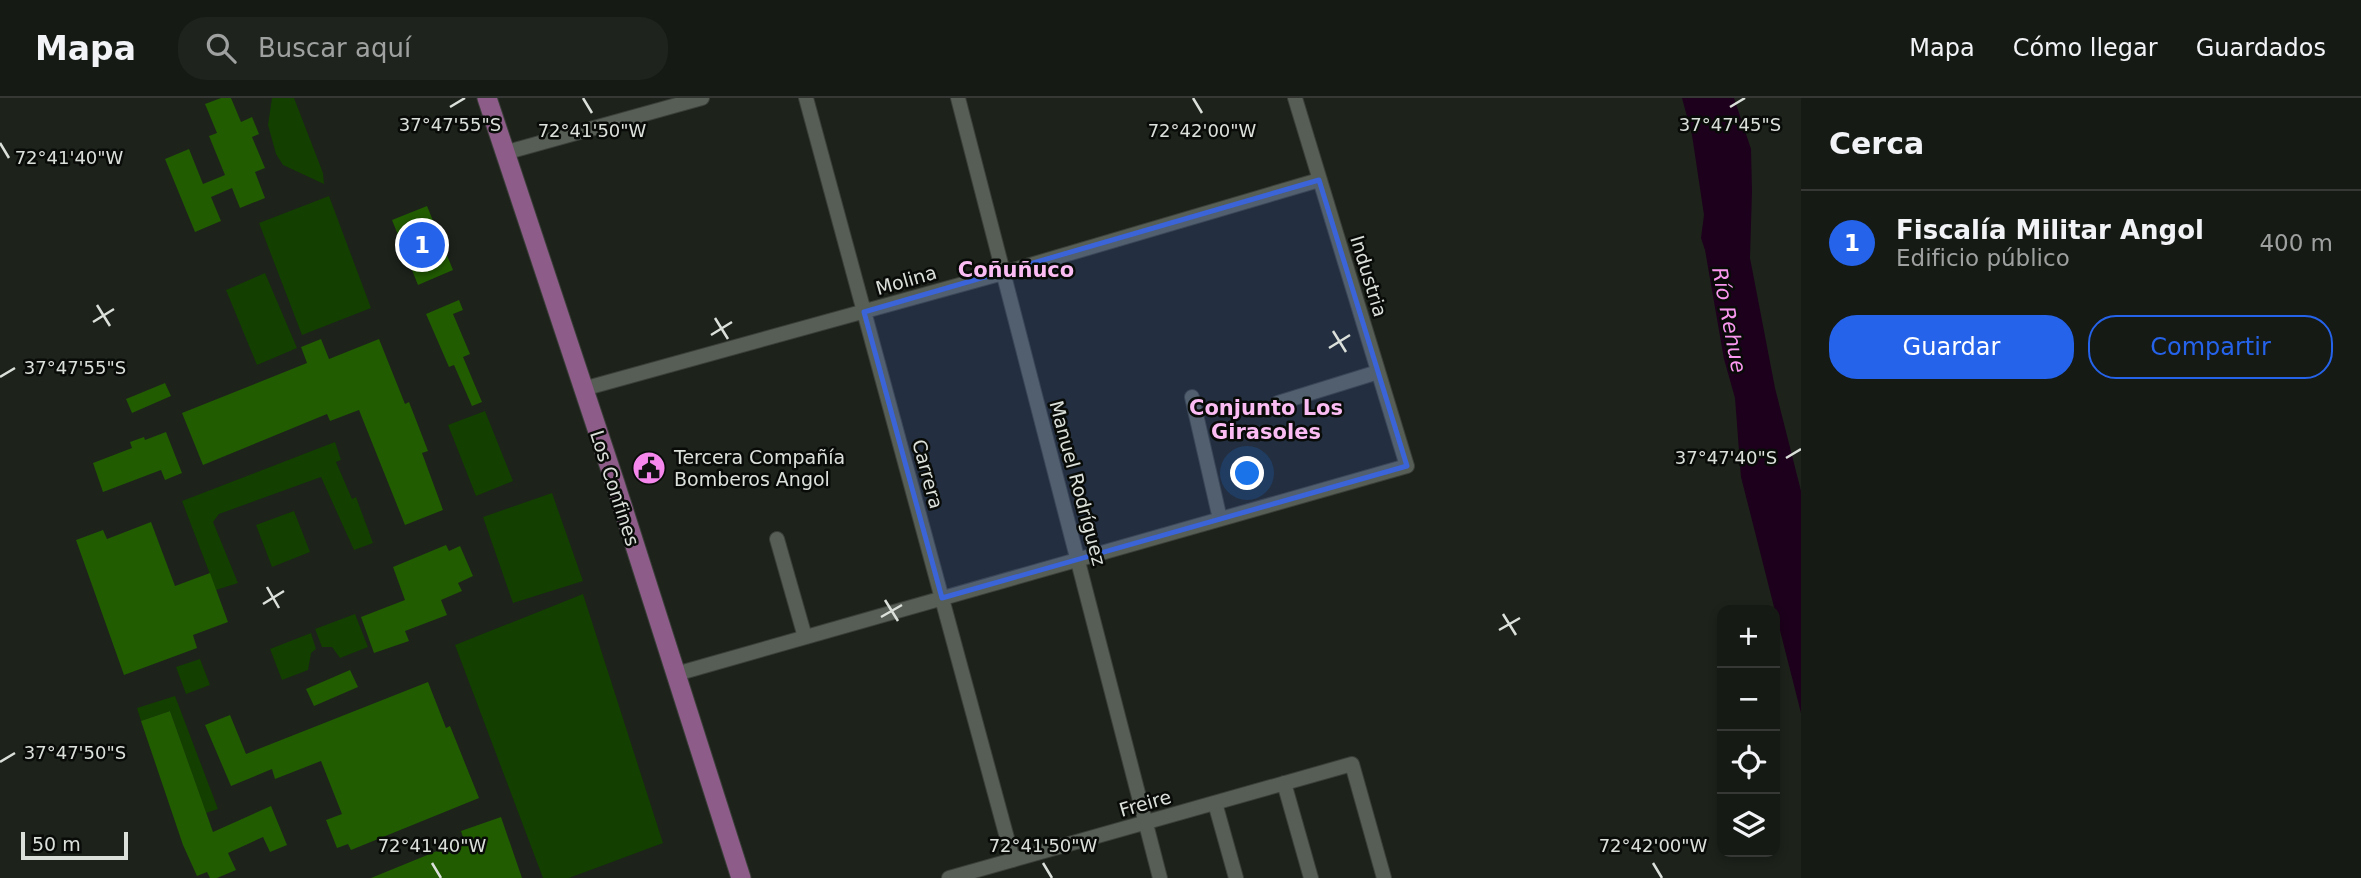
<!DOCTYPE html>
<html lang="es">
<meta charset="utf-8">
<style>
:root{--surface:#161a14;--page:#1f231d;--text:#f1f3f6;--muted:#9ea1a0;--line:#353834;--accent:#2563eb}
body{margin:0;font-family:"DejaVu Sans",sans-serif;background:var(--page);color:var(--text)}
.controls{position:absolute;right:21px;bottom:21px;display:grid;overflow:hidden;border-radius:14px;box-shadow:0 4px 10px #0003}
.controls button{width:63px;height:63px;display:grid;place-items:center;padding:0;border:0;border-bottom:2px solid var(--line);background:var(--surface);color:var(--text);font:35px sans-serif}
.scale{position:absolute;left:21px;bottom:18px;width:107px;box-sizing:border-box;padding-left:7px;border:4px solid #dce0db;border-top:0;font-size:19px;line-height:24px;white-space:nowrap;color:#dce0db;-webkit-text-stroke:5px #080b08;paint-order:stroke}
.you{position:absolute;left:1248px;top:376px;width:24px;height:24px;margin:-18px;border:5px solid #fff;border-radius:50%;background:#1a73e8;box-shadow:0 0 0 10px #1a73e833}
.badge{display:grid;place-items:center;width:46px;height:46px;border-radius:50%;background:var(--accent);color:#fff;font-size:23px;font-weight:700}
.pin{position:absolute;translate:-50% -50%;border:4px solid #fff;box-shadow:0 2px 7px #0006}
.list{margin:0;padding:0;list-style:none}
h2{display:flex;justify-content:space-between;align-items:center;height:91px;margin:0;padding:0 28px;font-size:30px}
h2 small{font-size:23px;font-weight:400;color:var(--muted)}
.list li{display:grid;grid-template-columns:46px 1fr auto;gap:21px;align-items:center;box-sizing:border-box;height:105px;padding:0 28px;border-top:2px solid var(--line)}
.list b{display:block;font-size:26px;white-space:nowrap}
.list p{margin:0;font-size:23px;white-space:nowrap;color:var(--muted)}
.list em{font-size:23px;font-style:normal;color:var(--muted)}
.actions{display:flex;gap:14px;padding:21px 28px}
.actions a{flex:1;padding:16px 0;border:2px solid var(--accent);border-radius:28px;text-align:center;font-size:24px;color:var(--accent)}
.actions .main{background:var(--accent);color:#fff}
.icon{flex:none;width:38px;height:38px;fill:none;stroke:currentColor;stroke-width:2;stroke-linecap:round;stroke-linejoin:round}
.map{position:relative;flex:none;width:1801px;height:780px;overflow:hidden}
header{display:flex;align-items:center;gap:42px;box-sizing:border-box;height:98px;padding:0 35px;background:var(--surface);border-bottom:2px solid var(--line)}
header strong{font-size:33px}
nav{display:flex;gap:38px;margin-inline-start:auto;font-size:24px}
.search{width:490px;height:63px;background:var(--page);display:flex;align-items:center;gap:18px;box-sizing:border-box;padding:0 24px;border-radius:28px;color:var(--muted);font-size:26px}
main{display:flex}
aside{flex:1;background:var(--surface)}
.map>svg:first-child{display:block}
.green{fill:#133f00}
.water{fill:#1d001c}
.building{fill:#215c00}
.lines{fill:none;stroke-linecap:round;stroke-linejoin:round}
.minor-casing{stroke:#3a3f39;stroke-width:16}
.major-casing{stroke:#3a3f39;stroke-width:21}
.minor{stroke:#575e55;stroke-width:14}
.major{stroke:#8d5c88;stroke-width:19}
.marked{fill:#3a64d8;fill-opacity:0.2;stroke:#3a64d8;stroke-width:5;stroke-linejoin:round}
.ticks{fill:none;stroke:#dce0db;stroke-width:2.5}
.labels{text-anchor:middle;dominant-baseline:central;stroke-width:5;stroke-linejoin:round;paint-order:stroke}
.street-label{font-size:19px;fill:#dce0db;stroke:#080b08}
.poi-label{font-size:19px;fill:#dce0db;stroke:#080b08;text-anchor:start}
.neighbourhood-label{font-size:21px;font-weight:bold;fill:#fabcf3;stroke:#080b08}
.water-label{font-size:21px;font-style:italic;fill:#f997ef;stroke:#080b08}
.ticks-label{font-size:18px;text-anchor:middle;fill:#dce0db;stroke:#080b08;stroke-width:5;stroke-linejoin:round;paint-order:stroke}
</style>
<header>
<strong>Mapa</strong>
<div class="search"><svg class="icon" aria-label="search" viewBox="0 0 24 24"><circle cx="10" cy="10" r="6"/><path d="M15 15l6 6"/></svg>Buscar aquí</div>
<nav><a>Mapa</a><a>Cómo llegar</a><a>Guardados</a></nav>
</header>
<main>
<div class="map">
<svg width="1801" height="780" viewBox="0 0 1801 780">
<rect width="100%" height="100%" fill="#1d221b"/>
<!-- green -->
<path class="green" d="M272 0H294L323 75 324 86 283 67 276 56 268 27Z
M329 98 371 210 302 237 259 125Z
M265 175 297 250 257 267 226 192Z
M485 313 513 383 476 398 448 327Z
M335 344 341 362 336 364 352 401 356 399 373 445 354 452 321 379 219 416 213 424 238 485 216 492 182 403Z
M552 395 583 483 513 505 483 419Z
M294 413 310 454 272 469 256 427Z
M583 496 663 745 569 780H543L455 547Z
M355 516 368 549 340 560 332 549H322L315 531Z
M311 535 316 551 311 555 308 572 282 582 270 551Z
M200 561 210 587 186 596 176 569Z
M175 598 218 711 206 715 170 613 141 623 137 610Z"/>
<!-- water -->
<path class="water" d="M1682 0H1734L1751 51 1752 93 1750 160 1775 290 1801 393V615L1741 379 1735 300 1724 261 1705 152 1701 140 1704 117 1692 37Z"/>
<!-- building -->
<path class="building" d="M221 0H231L241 24 252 19 259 36 252 39 265 70 255 74 265 100 240 110 232 90 211 99 221 123 195 134 165 61 189 51 203 86 225 77 209 38 217 35 205 6Z
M427 108 453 172 418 187 392 122Z
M459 202 463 212 453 216 470 256 463 259 482 304 472 308 454 267 449 269 426 216Z
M321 241 329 261 379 241 405 306 409 304 428 353 422 355 443 412 405 427 359 312 330 323 327 316 203 367 182 315 307 265 301 249Z
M165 285 171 298 132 315 126 301Z
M166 334 182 375 165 382 161 372 103 394 93 365 132 350 130 344 144 339 145 342Z
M151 424 175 488 210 475 228 524 193 537 197 550 124 577 76 442 103 432 107 441Z
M446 447 449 453 460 448 473 478 458 485 462 493 441 502 447 517 405 533 409 543 374 555 361 519 405 502 393 469Z
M350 572 358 589 314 608 306 591Z
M428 584 446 630 450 628 479 700 351 752 348 746 337 750 326 722 342 716 321 663 275 681 272 671 231 688 205 627 230 617 246 656Z
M170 613 213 734 271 708 287 747 270 754 263 739 228 755 236 772 217 780H210L207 774 197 778 183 747 141 623Z
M501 719 522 780H371L464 742 461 733Z"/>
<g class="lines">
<defs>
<path id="minor" d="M806 0 1013 762
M958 0 1160 780
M504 55 702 0
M583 291 1003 175 1319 82
M1192 299 1220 421
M1278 305 1378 274
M777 441 805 539
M676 576 1407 368 1295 0
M1284 685 1311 780
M1215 705 1236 780
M949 780 1352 666 1384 780"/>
<path id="major" d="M487 0 615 385 741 780"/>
</defs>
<!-- minor casing -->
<use href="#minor" class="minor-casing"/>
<!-- major casing -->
<use href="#major" class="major-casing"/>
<!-- minor -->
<use href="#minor" class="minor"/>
<!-- major -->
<use href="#major" class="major"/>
</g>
<!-- marked area -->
<path class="marked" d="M1319 82 1407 368 942 500 864 214Z"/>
<!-- ticks -->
<path class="ticks" d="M583 0 592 15M1193 0 1202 15M450 9 465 0M1730 9 1745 0M0 45 9 60M97 207 110 228M715 220 728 241M93 224 114 211M1333 233 1346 254M711 237 732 224M1329 250 1350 237M0 279 15 270M1786 360 1801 351M267 489 279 510M885 502 898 523M263 506 284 493M1503 516 1516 537M881 519 902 507M1499 532 1520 520M0 664 15 655M432 765 441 780M1043 765 1052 780M1653 765 1662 780"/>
<!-- icons -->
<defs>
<symbol id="civic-disc" viewBox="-11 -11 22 22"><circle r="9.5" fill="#f688ed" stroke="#080b08"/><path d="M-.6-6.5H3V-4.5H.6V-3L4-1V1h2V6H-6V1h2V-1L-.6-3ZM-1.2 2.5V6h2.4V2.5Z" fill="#111"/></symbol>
</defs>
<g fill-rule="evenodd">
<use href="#civic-disc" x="630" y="351" width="38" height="38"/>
</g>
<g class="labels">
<!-- street labels -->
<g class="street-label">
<text transform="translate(1369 178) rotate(73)">Industria</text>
<text transform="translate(906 182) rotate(-16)">Molina</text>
<text transform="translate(928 376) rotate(75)">Carrera</text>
<text transform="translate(1078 385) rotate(75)">Manuel Rodríguez</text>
<text transform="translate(615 390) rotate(72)">Los Confines</text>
<text transform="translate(1145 705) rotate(-16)">Freire</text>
</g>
<!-- poi labels -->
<g class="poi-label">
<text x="674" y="359">Tercera Compañía<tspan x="674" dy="22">Bomberos Angol</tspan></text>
</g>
<!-- neighbourhood labels -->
<g class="neighbourhood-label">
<text x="1016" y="172">Coñuñuco</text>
<text x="1266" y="310">Conjunto Los<tspan x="1266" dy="24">Girasoles</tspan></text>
</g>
<!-- water labels -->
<g class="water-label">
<text transform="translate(1729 222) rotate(79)">Río Rehue</text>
</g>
</g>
<g class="ticks-label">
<text x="450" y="33">37°47'55"S</text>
<text x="1730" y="33">37°47'45"S</text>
<text x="592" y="39">72°41'50"W</text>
<text x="1202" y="39">72°42'00"W</text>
<text x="69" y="66">72°41'40"W</text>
<text x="75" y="276">37°47'55"S</text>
<text x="1726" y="366">37°47'40"S</text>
<text x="75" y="661">37°47'50"S</text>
<text x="432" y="754">72°41'40"W</text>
<text x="1043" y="754">72°41'50"W</text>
<text x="1653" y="754">72°42'00"W</text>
</g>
</svg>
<div class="controls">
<button>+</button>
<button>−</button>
<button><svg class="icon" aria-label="locate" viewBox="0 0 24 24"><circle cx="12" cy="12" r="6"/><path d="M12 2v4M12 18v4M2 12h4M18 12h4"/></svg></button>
<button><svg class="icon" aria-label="layers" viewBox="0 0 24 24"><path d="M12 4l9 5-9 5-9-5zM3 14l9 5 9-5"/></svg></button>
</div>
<div class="scale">50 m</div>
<div class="you"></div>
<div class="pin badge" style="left:422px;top:147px">1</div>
</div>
<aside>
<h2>Cerca<small></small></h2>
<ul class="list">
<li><span class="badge">1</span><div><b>Fiscalía Militar Angol</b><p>Edificio público</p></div><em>400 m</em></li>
</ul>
<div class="actions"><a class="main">Guardar</a><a>Compartir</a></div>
</aside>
</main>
